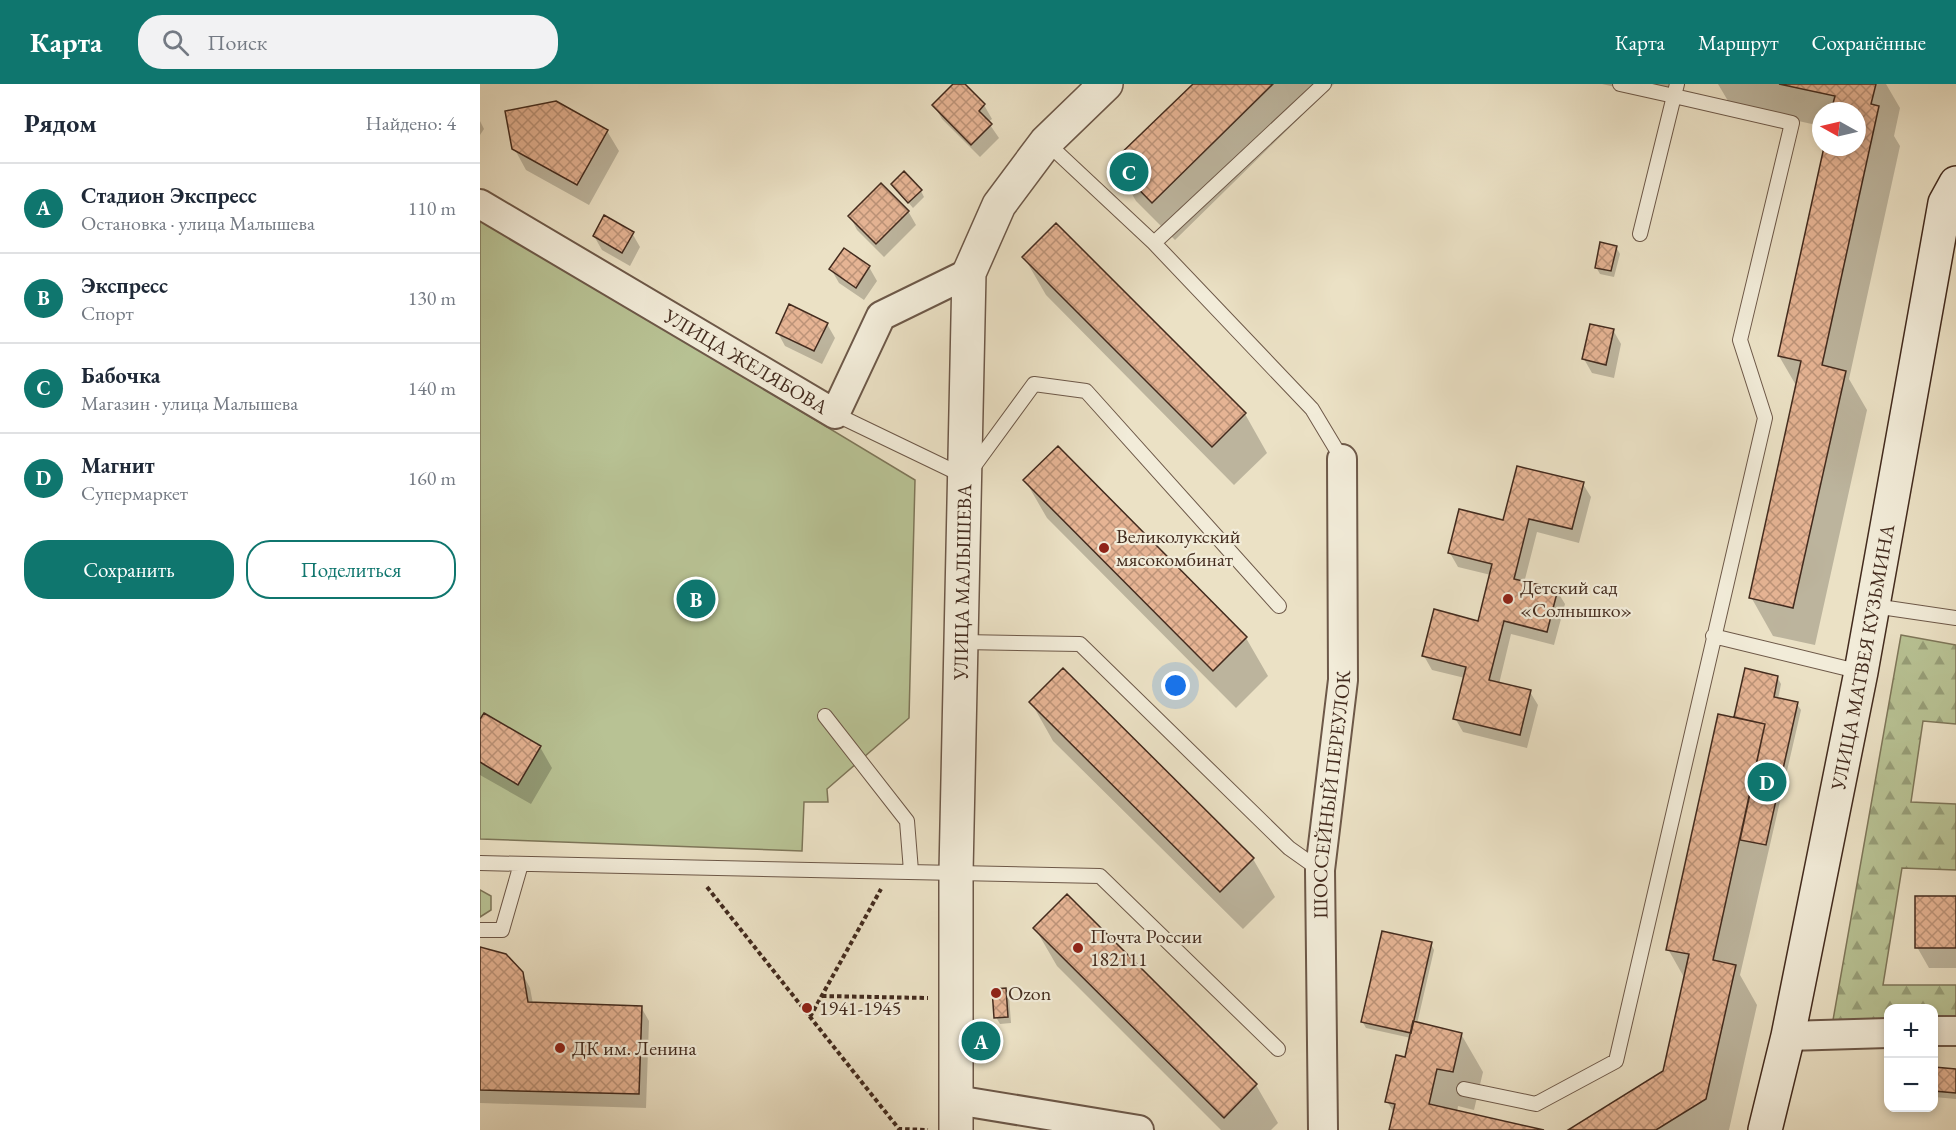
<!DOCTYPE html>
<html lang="ru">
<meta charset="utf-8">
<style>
:root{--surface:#fff;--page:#f2f2f3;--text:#1f2937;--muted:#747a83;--line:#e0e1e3;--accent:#0f766e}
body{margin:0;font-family:"EB Garamond",serif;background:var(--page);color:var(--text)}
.controls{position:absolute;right:18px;bottom:18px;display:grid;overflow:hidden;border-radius:12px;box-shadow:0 3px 9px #0003}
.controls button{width:54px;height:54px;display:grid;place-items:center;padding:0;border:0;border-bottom:2px solid var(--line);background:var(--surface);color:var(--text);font:30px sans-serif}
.compass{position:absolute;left:1332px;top:18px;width:54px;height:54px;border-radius:50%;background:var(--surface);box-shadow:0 3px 9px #0003;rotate:278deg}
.you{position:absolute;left:696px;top:602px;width:21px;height:21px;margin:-15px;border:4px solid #fff;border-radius:50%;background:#1a73e8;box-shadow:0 0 0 9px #1a73e833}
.badge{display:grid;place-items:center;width:39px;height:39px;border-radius:50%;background:var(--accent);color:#fff;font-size:20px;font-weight:700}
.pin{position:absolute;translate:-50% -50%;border:3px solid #fff;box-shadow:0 2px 6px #0006}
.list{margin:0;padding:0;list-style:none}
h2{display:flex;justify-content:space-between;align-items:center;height:78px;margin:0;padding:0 24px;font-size:26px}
h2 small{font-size:20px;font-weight:400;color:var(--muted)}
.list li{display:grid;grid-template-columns:39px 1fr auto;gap:18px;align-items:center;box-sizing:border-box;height:90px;padding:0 24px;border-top:2px solid var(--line)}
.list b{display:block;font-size:22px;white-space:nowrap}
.list p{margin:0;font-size:20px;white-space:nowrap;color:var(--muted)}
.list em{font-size:20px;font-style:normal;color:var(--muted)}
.actions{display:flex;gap:12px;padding:18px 24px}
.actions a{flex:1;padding:14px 0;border:2px solid var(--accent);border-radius:24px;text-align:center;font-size:21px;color:var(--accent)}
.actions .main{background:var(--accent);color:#fff}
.icon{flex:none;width:33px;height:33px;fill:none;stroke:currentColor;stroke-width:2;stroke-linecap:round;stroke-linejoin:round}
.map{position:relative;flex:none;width:1476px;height:1046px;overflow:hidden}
header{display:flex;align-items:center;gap:36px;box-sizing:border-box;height:84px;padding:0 30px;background:var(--accent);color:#fff}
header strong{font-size:28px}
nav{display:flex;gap:33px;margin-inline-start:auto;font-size:21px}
.search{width:420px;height:54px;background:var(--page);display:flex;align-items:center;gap:15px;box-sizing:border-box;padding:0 21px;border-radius:24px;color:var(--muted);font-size:22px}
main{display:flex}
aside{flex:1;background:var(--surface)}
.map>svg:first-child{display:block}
.forest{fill:url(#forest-firs);stroke:#7e7659;stroke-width:1.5}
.green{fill:#b8c294;stroke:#7e7659;stroke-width:1.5}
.shadow{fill:#0003}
.building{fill:url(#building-cross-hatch);stroke:#432b1e;stroke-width:1.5}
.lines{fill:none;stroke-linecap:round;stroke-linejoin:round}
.service-casing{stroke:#6d5848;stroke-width:16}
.minor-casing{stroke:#6d5848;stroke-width:32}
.tertiary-casing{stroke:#6d5848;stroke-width:36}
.secondary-casing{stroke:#432b1e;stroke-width:36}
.path{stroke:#432b1e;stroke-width:4;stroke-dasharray:4.5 3;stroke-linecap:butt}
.service{stroke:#f2ecd9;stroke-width:14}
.minor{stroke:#f2ecd9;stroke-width:28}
.tertiary{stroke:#f2ecd9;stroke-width:33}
.secondary{stroke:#f2ecd9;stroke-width:33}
.poi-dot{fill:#8f2418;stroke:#f2ecd9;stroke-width:2}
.labels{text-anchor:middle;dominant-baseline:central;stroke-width:4.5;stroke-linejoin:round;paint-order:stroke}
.street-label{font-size:20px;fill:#432b1e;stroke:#f2ecd9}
.poi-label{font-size:20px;fill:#432b1e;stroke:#f2ecd9;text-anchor:start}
</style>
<header>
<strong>Карта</strong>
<div class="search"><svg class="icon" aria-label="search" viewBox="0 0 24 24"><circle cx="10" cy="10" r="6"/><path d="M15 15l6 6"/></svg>Поиск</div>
<nav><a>Карта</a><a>Маршрут</a><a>Сохранённые</a></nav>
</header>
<main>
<aside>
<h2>Рядом<small>Найдено: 4</small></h2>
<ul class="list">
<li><span class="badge">A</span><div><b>Стадион Экспресс</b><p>Остановка · улица Малышева</p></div><em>110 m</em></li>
<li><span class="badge">B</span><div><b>Экспресс</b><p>Спорт</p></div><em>130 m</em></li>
<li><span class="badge">C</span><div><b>Бабочка</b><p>Магазин · улица Малышева</p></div><em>140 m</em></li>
<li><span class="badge">D</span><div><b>Магнит</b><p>Супермаркет</p></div><em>160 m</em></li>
</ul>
<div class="actions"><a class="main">Сохранить</a><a>Поделиться</a></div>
</aside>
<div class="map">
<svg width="1476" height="1046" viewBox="0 0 1476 1046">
<defs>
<pattern id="forest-firs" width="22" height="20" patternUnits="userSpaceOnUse" patternTransform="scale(1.5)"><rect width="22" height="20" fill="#b8c294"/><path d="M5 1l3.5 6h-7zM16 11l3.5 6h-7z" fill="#979e78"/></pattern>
<pattern id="building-cross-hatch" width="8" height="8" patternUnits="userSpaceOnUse" patternTransform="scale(1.5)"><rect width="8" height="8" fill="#e6b494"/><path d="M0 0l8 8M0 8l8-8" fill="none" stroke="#bc9378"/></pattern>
</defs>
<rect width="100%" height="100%" fill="#ebe1c5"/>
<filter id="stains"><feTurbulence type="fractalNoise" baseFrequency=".00333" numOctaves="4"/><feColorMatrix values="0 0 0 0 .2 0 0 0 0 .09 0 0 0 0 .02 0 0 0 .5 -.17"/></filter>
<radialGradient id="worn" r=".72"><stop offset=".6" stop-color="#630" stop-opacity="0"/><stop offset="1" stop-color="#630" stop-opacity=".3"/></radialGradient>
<!-- forest -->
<path class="forest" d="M1421 551 1476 561V640L1443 637 1431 718 1476 720V786L1422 784 1403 901H1476V934H1454V924H1408V935L1353 936Z"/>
<!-- green -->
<path class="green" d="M0 134 435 396 429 634 347 705 348 718H324L322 767 0 755Z
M0 806 11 812V826L0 833Z"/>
<!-- shadow -->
<path class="shadow" d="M475 0H483L504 21 512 35 508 38 519 54 500 73 462 35 454 21Z
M715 0H854L695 156 656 117 634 79Z
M1122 0H1189L1185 14Z
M1238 0H1406L1420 24 1414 52 1420 62 1369 295 1387 326 1335 561 1293 552 1271 513 1317 303 1299 272 1345 63H1377V27H1341V42L1251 22Z
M0 37 4 45 0 51Z
M127 47 139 67 109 121 46 86 34 64Z
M413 101 441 107 444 113 433 124Z
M428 127 436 141 404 173 377 146 370 132Z
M152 149 160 163 150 182 122 166 114 152Z
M1136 163 1140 170 1134 193 1120 190 1116 183Z
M364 166 389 183 397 197 384 216 359 199 351 185Z
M544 173 765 330 787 369 754 401 566 211Z
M347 240 355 254 342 280 305 262 298 249Z
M1133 246 1141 260 1134 294 1112 289 1104 275Z
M545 396 766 554 788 592 756 624 567 434Z
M1103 400 1111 413 1099 459 1057 448 1044 499 1077 507 1085 520 1074 561 1031 550 1019 600 1050 608 1058 621 1047 664 983 648 975 634 985 594 952 586 944 572 999 539 1011 491 978 483 970 469 1024 438Z
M1297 593 1301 600 1298 615 1317 620 1321 626 1260 891 1277 921 1249 1046H1091L1185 987 1205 895 1188 865 1257 635 1256 633Z
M551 618 773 775 795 813 763 845 573 657Z
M0 638 60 663 72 684 51 720 0 691Z
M1476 814V884H1449L1437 863Z
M555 844 776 1001 798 1039 791 1046H741L577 882Z
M951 860 954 866 937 940 981 950 1003 988 994 1026 978 1022 977 1028 1057 1046H910L914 1029 907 1017 927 974 931 954 886 944 882 937Z
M0 865 42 889 50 904 53 920 161 923 169 937 166 1024 0 1019Z
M526 906 529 912 531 939 520 940 516 933Z
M1454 985 1476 987V1015L1454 1013Z"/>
<!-- building -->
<path class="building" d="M473 0H485L505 20 499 27 512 40 491 61 452 21Z
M713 0H793L672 119 632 78Z
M1299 0H1396L1391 20 1399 22 1342 281 1366 287 1313 524 1269 514 1321 277 1298 272 1344 63H1377V27H1351L1355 12Z
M76 17 128 46 97 101 32 65 25 27Z
M424 87 442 106 428 119 411 100Z
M401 99 429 127 396 160 368 132Z
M124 131 154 148 142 169 113 152Z
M576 139 766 329 732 363 542 173Z
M1120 158 1137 162 1131 187 1115 184Z
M364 164 390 182 376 204 349 185Z
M309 220 348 239 334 267 296 249Z
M1110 240 1134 245 1126 281 1102 275Z
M578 362 767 553 733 587 543 396Z
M1037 382 1104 398 1092 445 1049 435 1034 495 1078 505 1067 548 1024 537 1009 596 1051 606 1040 651 973 635 986 583 942 572 954 525 998 537 1012 480 968 469 979 425 1023 436Z
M583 584 774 774 740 808 549 618Z
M1265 584 1298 592 1294 613 1318 618 1286 761 1260 756 1285 640 1254 633Z
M4 629 61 662 38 701 0 678V635Z
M1238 630 1285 640 1233 876 1256 881 1226 1015 1176 1046H1088L1183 987 1209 870 1186 866Z
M587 810 777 1000 744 1034 553 844Z
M1435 812H1476V864H1435Z
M902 847 952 858 931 949 881 938Z
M0 863 26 870 43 888 48 918 162 922 159 1010 0 1006Z
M526 904 528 933 514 934 512 905Z
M933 937 982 949 973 988 957 985 949 1020 1064 1046H909L915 1020 905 1018 916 971 925 973Z
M1454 983 1476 985V1009L1454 1007Z"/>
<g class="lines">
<defs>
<path id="service" d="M1140 0 1194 12 1197 0
M566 58 674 159 832 325 862 375
M674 159 844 0
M355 330 486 393 554 300 606 307 799 522
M1394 522 1476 534
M1233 552 1381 588
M482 558 600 560 809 764 840 786
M345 632 427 737 431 787
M0 779 620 792 798 965
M0 846H22L41 780
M984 1005 1056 1020 1136 977 1285 334 1260 256 1312 39 1194 12 1160 150"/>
<g id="minor">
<path id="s1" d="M0 120 355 330 401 232 489 189"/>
<path d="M1454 947H1476"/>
<path d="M1308 952 1408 949"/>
<path d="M476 1016 659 1046"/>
<path id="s2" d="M843 1046 840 786 863 596 862 375"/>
</g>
<g id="tertiary">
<path id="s3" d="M476 1046V788L489 189 519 121 566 58 626 0"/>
</g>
<g id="secondary">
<path id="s4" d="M1285 1046 1308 952 1381 588 1465 119 1476 99"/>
</g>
</defs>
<!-- service casing -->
<use href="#service" class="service-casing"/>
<!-- minor casing -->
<use href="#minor" class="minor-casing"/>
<!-- tertiary casing -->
<use href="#tertiary" class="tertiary-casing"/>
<!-- secondary casing -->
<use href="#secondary" class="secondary-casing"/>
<!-- path -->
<path class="path" d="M227 803 419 1045 448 1046
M342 912 448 914
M330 933 401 805"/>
<!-- service -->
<use href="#service" class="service"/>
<!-- minor -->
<use href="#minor" class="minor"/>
<!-- tertiary -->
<use href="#tertiary" class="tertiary"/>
<!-- secondary -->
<use href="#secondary" class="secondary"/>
</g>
<!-- markers -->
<g class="poi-dot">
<circle cx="624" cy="464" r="6"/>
<circle cx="1028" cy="515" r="6"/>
<circle cx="598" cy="864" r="6"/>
<circle cx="516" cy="909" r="6"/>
<circle cx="327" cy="924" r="6"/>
<circle cx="80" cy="964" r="6"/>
</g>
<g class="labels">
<!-- street labels -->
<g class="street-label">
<text stroke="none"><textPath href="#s1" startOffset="309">УЛИЦА ЖЕЛЯБОВА</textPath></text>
<text stroke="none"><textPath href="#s3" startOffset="548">УЛИЦА МАЛЫШЕВА</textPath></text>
<text stroke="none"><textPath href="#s4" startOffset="483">УЛИЦА МАТВЕЯ КУЗЬМИНА</textPath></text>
<text stroke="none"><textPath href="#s2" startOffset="336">ШОССЕЙНЫЙ ПЕРЕУЛОК</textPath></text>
</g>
<!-- poi labels -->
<g class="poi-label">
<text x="636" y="452">Великолукский<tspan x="636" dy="23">мясокомбинат</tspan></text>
<text x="1040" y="503">Детский сад<tspan x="1040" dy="23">«Солнышко»</tspan></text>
<text x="610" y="852">Почта России<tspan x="610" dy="23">182111</tspan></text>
<text x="528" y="909">Ozon</text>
<text x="339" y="924">1941-1945</text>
<text x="92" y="964">ДК им. Ленина</text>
</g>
</g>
<rect width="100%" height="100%" filter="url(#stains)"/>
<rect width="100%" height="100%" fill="url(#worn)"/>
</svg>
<div class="controls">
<button>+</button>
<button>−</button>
</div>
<svg class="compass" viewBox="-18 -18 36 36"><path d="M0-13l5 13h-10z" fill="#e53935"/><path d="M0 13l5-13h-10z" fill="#747a83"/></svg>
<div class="you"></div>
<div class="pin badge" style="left:501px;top:957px">A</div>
<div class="pin badge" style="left:216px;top:515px">B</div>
<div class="pin badge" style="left:649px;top:88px">C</div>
<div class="pin badge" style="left:1287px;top:698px">D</div>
</div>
</main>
